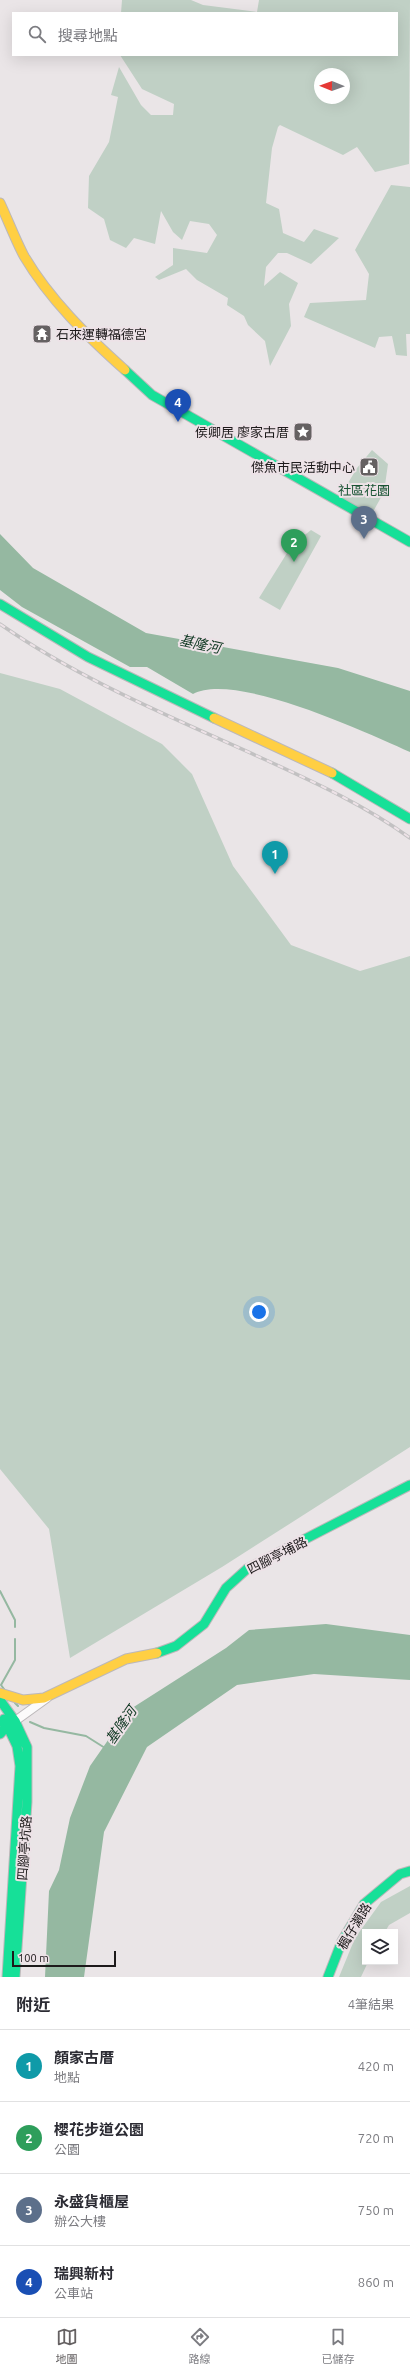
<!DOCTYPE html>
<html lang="zh-TW">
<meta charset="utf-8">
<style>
:root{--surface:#fff;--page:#f7f7f7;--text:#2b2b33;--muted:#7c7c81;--line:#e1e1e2;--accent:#656162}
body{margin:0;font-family:Ubuntu,"Noto Sans TC",sans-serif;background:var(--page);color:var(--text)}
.controls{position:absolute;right:12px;bottom:12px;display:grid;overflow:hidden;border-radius:0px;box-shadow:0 4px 16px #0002}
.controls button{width:36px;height:36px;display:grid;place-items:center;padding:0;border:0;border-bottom:1px solid var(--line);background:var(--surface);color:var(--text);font:20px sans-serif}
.compass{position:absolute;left:314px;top:68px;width:36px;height:36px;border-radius:50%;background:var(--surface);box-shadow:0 4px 16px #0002;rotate:271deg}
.scale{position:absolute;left:12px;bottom:10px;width:104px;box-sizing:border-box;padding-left:4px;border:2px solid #1d1a1b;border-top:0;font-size:11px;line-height:14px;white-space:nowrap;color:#1d1a1b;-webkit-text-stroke:3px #ede2e7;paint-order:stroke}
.you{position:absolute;left:259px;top:1312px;width:14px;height:14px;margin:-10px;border:3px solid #fff;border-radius:50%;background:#1a73e8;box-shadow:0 0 0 6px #1a73e833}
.badge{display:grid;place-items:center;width:26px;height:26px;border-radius:50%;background:var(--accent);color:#fff;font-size:13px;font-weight:700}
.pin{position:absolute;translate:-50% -33px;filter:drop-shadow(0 1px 2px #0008)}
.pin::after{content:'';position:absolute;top:21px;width:14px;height:12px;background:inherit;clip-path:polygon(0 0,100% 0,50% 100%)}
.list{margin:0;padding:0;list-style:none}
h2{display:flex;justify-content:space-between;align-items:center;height:52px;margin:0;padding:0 16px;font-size:17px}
h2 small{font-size:13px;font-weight:400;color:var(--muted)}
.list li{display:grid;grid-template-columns:26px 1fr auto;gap:12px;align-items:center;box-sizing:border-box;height:72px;padding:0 16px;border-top:1px solid var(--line)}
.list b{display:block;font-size:15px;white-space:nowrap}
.list p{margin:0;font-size:13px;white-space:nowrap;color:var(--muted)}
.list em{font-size:13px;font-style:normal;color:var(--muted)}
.icon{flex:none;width:22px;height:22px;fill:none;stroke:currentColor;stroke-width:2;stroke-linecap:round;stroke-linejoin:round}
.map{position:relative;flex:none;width:410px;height:1977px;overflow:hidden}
.search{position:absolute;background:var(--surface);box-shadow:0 4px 16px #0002;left:12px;right:12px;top:12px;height:44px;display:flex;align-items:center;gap:10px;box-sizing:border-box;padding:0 14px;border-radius:0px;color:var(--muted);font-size:15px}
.sheet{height:340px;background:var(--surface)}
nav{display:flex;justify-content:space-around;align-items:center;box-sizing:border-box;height:56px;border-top:1px solid var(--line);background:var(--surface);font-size:11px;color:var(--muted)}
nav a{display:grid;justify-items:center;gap:2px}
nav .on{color:var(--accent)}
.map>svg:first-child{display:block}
.green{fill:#c0d0c5;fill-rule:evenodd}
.water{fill:#95b8a1}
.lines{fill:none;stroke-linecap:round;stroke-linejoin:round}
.stream{stroke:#95b8a1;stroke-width:2}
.street-casing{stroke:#bcb8ba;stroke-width:10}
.fast-casing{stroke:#bcb8ba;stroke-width:11}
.slow-casing{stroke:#bcb8ba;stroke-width:11}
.street{stroke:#fcfbfb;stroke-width:8}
.fast{stroke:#16e098;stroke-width:9}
.slow{stroke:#ffcf43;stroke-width:9}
.rail-casing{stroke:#c2c1c2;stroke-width:3.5}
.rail{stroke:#ede2e7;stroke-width:2;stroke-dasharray:6;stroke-linecap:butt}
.labels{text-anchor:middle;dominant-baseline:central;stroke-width:4;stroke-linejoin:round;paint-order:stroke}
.poi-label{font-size:13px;fill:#1d1a1b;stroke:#ede2e7;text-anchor:end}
.park-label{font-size:13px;fill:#195434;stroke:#ede2e7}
.street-label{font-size:13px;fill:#1d1a1b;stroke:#ede2e7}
.water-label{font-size:14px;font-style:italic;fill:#0f3822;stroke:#ede2e7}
</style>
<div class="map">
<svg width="410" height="1977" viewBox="0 0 410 1977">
<rect width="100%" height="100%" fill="#eae5e7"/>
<!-- green -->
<path class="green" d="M122 0H191L203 5 257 12 259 0H410L409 164 375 172 357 147 343 155 280 125 278 127 272 148 266 203 279 209 283 233 304 242 314 229 339 238 311 264 287 253H278L266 267 264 286 280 272 298 283 289 304 291 326 270 366 265 341 248 325 244 316 227 305 228 298 197 280 186 269 159 280 155 277 173 265V248L207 253 217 235 209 224 190 221 182 240 173 232 161 211 155 244 134 238 126 248 110 240 104 219 88 208 89 176 109 142 118 97 111 95 119 67 141 105 151 115H173L174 104 142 89 120 55H397V13H121ZM320 74H344V98H320Z
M391 185 410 187V334H406L407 356 396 355 392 336 379 337 375 348 304 317 310 303 366 300 369 274 355 250Z
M372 450 388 464 384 492 369 519 339 498 357 468Z
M311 530 321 536 280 610 259 598 292 545Z
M0 673 60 689 162 744 192 774 233 866 291 945 360 971 410 956V1447L222 1567 70 1658 49 1529 0 1469Z
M410 1886V1913L389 1925 385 1932H365V1962H368L361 1977H339L355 1938 381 1902Z"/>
<!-- water -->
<path class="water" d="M0 534 33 568 146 633 338 668 410 691V752C368 733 234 671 193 694L147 667H130L22 607 0 590Z
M326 1624 410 1635V1680L314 1674 237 1685 147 1747 104 1832 84 1977H45L49 1891 59 1870 70 1818 90 1766 129 1710 226 1648 249 1630Z"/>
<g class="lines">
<!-- stream -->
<path class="stream" d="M0 1591 15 1620V1627
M4 1689 1 1685 15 1660V1639
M15 1703 18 1706
M30 1722 44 1728 86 1736 105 1748"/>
<defs>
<path id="street" d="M11 1724 47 1698"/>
<path id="fast" d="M125 370 152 395 410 542
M0 604 88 657 214 718
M332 773 410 819
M157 1653 176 1646 204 1624 226 1588 247 1569 410 1485
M0 1700 15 1721 27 1747V1802L15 1977
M4 1719 17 1746 20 1766 7 1977
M0 1722 8 1725 0 1734
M328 1977 342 1941 364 1904 400 1874 410 1871"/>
<path id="slow" d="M0 203C8 220 15 239 24 256 50 300 87 336 125 370
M214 718 332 773
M0 1693 23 1700 44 1698 126 1659 157 1653"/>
</defs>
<!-- street casing -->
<use href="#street" class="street-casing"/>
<!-- fast casing -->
<use href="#fast" class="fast-casing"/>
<!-- slow casing -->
<use href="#slow" class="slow-casing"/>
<!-- street -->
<use href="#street" class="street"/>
<!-- fast -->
<use href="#fast" class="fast"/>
<!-- slow -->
<use href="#slow" class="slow"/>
<defs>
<path id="rail" d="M0 624C82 681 176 719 266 760 316 783 366 806 410 838"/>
</defs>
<!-- rail casing -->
<use href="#rail" class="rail-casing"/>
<!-- rail -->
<use href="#rail" class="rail"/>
</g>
<!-- icons -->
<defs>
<symbol id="temple-square" viewBox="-11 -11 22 22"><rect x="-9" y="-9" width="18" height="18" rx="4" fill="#656162" stroke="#ede2e7"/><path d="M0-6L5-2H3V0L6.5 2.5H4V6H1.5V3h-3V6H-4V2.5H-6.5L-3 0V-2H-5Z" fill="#fff"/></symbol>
<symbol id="sight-square" viewBox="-11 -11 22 22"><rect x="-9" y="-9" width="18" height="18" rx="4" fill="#656162" stroke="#ede2e7"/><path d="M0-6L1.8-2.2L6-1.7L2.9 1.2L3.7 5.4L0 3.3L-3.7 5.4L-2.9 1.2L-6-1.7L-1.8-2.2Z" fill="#fff"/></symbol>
<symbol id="civic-square" viewBox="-11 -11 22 22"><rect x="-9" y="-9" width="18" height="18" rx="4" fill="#656162" stroke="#ede2e7"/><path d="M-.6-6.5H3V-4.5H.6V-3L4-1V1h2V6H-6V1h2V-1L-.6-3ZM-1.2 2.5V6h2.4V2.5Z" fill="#fff"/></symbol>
</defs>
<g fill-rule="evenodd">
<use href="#temple-square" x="31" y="323" width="22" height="22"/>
<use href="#sight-square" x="292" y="421" width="22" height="22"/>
<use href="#civic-square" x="358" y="456" width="22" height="22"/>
</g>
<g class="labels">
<!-- poi labels -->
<g class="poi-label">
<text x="56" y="334" text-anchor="start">石來運轉福德宮</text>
<text x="289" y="432">侯卿居 廖家古厝</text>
<text x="355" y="467">傑魚市民活動中心</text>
</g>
<!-- park labels -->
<g class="park-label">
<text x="364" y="490">社區花園</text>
</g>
<!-- street labels -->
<g class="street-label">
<text transform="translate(277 1555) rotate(-27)">四腳亭埔路</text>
<text transform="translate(24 1848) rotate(-86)">四腳亭坑路</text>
<text transform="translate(354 1926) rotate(-59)">楓仔瀨路</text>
</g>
<!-- water labels -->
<g class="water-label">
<text transform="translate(200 644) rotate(12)">基隆河</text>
<text transform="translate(121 1725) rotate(-55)">基隆河</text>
</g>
</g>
</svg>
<div class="controls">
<button><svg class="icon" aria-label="layers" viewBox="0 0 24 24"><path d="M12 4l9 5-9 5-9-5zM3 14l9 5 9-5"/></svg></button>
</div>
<svg class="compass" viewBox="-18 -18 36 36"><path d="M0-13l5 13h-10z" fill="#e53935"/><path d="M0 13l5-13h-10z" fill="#7c7c81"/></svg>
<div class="scale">100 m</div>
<div class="you"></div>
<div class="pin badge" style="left:275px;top:874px;background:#0f9aa8">1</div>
<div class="pin badge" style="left:294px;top:562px;background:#2e9e5b">2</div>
<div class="pin badge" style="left:364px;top:539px;background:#5c6f8a">3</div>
<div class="pin badge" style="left:178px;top:422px;background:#1a4fb4">4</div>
<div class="search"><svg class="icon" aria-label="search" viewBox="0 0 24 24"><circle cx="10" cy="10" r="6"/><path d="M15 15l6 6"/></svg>搜尋地點</div>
</div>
<section class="sheet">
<h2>附近<small>4筆結果</small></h2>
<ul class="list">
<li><span class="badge" style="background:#0f9aa8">1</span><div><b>顏家古厝</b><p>地點</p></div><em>420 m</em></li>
<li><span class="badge" style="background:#2e9e5b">2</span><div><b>櫻花步道公園</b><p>公園</p></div><em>720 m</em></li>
<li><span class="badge" style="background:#5c6f8a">3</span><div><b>永盛貨櫃屋</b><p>辦公大樓</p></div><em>750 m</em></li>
<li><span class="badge" style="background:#1a4fb4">4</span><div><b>瑞興新村</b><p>公車站</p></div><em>860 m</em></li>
</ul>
</section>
<nav>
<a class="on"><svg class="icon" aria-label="map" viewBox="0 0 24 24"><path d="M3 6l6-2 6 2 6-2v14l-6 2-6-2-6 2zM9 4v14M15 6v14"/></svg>地圖</a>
<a><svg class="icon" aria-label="directions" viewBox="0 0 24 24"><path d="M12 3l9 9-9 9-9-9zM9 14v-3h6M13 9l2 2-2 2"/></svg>路線</a>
<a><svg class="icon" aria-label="saved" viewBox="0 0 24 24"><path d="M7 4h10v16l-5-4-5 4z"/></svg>已儲存</a>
</nav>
